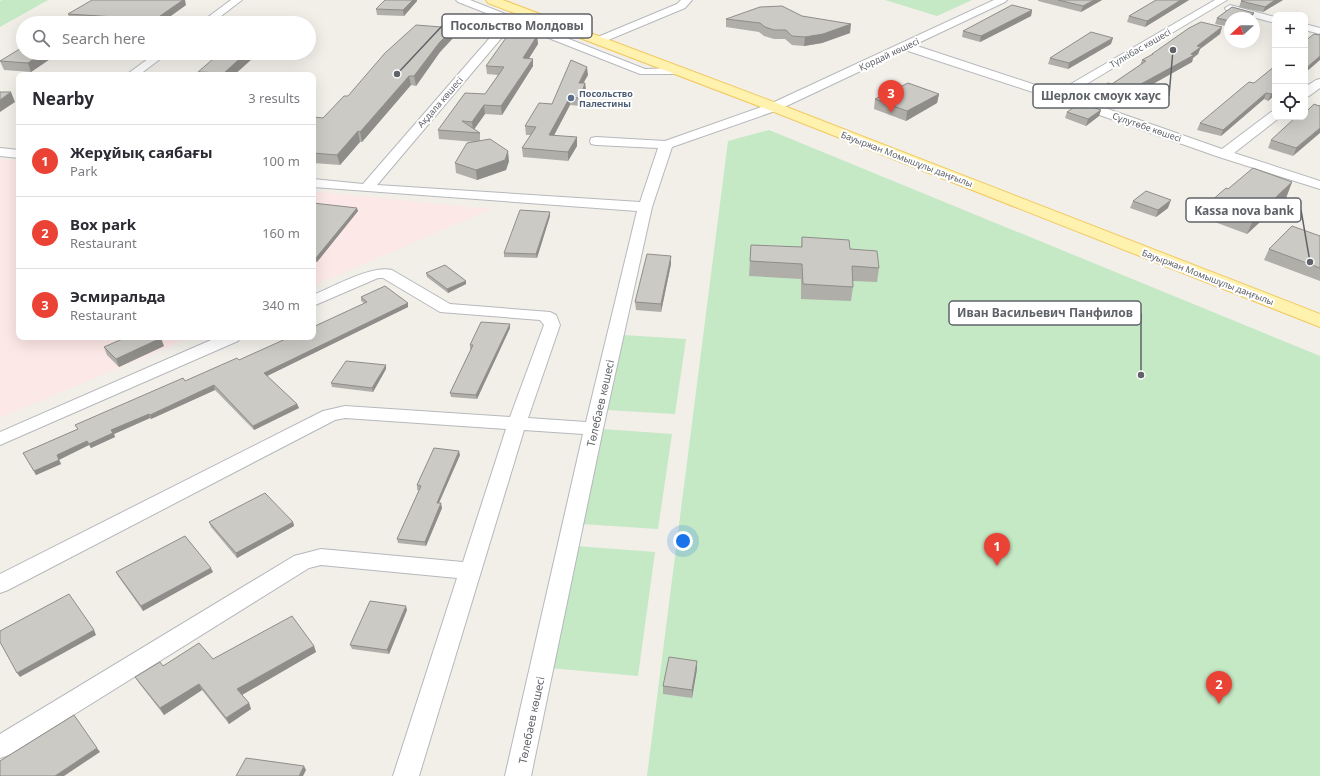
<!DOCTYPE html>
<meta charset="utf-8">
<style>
:root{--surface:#fff;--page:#f2f2f3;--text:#2b2b33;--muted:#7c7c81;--line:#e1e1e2;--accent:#ea4335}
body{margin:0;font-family:"Noto Sans",sans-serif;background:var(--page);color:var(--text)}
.controls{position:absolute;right:12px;top:12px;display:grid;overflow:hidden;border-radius:8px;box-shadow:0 4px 16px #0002}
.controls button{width:36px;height:36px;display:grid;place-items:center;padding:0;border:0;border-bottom:1px solid var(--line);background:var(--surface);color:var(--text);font:20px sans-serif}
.compass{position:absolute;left:1224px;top:12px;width:36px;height:36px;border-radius:50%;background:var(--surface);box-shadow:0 4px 16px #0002;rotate:249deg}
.you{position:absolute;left:683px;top:541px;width:14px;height:14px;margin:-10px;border:3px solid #fff;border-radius:50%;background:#1a73e8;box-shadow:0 0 0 6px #1a73e833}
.badge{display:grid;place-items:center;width:26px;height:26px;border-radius:50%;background:var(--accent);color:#fff;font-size:13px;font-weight:700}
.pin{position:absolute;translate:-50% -33px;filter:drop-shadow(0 1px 2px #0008)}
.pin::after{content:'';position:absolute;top:21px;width:14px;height:12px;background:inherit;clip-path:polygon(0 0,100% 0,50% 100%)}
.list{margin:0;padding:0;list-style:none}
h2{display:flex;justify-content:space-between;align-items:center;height:52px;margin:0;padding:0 16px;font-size:17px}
h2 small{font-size:13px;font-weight:400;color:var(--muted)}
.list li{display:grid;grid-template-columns:26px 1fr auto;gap:12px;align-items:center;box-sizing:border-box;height:72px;padding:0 16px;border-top:1px solid var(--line)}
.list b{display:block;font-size:15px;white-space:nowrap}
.list p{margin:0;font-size:13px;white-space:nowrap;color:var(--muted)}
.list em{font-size:13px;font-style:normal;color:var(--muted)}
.icon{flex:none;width:22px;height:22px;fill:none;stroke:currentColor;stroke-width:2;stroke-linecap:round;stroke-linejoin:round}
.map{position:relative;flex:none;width:1320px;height:776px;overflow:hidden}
.search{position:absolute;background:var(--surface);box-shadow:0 4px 16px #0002;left:16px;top:16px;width:300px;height:44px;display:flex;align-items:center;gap:10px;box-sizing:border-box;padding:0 14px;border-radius:22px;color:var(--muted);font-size:15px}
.panel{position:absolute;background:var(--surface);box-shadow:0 4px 16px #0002;left:16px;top:72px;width:300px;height:268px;border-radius:8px}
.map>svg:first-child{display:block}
.medical{fill:#fce8e6}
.green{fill:#c5e8c5}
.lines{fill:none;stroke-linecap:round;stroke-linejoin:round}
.minor-casing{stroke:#b5b8bc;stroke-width:2}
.major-casing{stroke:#f2c960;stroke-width:2}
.minor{fill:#fff;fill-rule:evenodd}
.major{fill:#fff2af;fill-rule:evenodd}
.wall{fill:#afaea9}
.shaded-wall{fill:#8f8d8a}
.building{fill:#cccac5;stroke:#8f8d8a}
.service-dot{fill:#5c6f8a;stroke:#fff;stroke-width:1.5}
.labels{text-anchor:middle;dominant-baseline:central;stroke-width:4;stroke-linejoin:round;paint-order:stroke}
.far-street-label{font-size:9px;fill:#5f6368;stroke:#fff}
.far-service-label{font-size:9px;font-weight:bold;fill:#4e5e75;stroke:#fff;text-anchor:start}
.street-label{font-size:11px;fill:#5f6368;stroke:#fff}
.leader{fill:none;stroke:#5f6368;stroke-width:1.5}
.callout-dot{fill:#5f6368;stroke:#fff;stroke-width:1.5}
.callout{fill:#fff;stroke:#5f6368;stroke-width:1.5}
.callout-label{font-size:12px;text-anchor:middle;font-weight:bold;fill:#5f6368}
</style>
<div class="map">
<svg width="1320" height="776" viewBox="0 0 1320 776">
<rect width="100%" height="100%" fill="#f1efe8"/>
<!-- medical -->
<path class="medical" d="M0 159 19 161V337H192L0 418Z
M313 191 491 209 313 286Z"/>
<!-- green -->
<path class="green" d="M2 0H48L0 27V1Z
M885 0H972L937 16Z
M769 130 1320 356V776H647L728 141Z
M623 335 686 339 675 414 607 410Z
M602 429 672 434 658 529 581 524Z
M576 546 655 552 638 676 550 668Z"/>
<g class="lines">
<defs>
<path id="minor" d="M231 0H242L212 23H200Z
M456 0H470L645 69 678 68 682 69 684 71 682 73 678 74H640L518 26 509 29 377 185 640 202 658 148 596 145 591 144 590 141 591 138 596 137 665 141 770 104 994 0H1007L1005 2 914 45 1057 92 1215 0H1227L1068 95 1222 149 1271 112 1275 111V117L1279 118 1234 153 1320 181V189L1219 157 1054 99 905 50 778 110 672 147 652 207 603 429 531 776H505L583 434 524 430 419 776H393L457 578 321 565 309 568 9 755 0 758V734L294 556 321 549 463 562 506 429 345 418 335 420 8 590 0 593V574L323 411 345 406 510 417 544 325 540 320 440 312 383 278H378L313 306V295C333 287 371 265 392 270L450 304 550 312 556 315 560 325 528 418 586 422 637 211 313 187V179L363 184 501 25 509 22 458 2Z
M681 0H692L685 8 601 43H593L592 41 593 39 677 4Z
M1230 5 1275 17V23L1226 10 1225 8Z
M1305 24 1320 28V34L1305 30Z
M156 53H168L139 75H126Z
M1320 79V88L1309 96 1305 97V87L1316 80Z
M0 148 19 150V158L0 156Z
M218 337H240L238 341 0 445V432Z"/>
<path id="major" d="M486 0H503L779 104 1320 314V327L769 110 488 3Z"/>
</defs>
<!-- minor casing -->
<use href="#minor" class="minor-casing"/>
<!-- major casing -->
<use href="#major" class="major-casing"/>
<!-- minor -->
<use href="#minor" class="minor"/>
<!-- major -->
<use href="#major" class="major"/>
</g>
<!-- wall -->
<path class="wall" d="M385 0H417V1L404 16 377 15 376 9Z
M1038 0H1102L1081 12 1038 1Z
M1156 0H1189L1145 27 1127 22 1129 16Z
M1243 0H1283L1263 12 1239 7 1241 1Z
M186 5 161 23H111L71 21 68 14Z
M1032 10 1031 16 980 42 962 37 963 31Z
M802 16 850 33 822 43 804 46 792 45 785 39H774L764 36 759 32 726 27V19Z
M1217 18H1230V27L1215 24Z
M1222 27 1220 34 1200 49 1198 54 1193 58 1192 62 1128 98 1126 97 1110 108 1090 101 1092 93 1112 84 1140 65 1142 60 1151 55 1152 54Z
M455 36 440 52 416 86 411 85 362 142H360L340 165 313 163V117L323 118 348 96Z
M537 36 538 44 529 58 533 66 502 115 485 114 474 129 480 133V141L509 161 506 170 477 180 456 173 455 163 475 142 439 139 438 130 485 94 498 75 487 74 486 66Z
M1111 44 1068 69 1048 64 1050 58Z
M23 53H59L31 72 4 70 0 61Z
M253 58 234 75H198V72Z
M1275 66V95L1268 101 1264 99 1221 136 1197 130 1200 123 1254 83Z
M588 75 583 83H585L586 91 580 106 570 105 554 135 577 146 568 161 523 157 522 148 531 135H526L525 126 552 104Z
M939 94 937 103 906 121 874 109 875 99Z
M1314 104 1293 156 1268 148 1271 140 1305 117Z
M1101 110 1099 116 1086 126 1065 118 1067 112Z
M1292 182 1286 198 1247 234 1204 218 1210 202 1228 189Z
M1133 201 1168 208 1156 217 1130 208Z
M313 203 358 211 317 262H313Z
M550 216 537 258 504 257V253Z
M1320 236V281L1264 260 1269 249Z
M802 237 850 249 879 268 877 282 853 281V287L851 301 801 299V279L749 276 751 245 801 247Z
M671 264 661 312 636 310 635 302Z
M426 273 466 281V284L448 293 427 277Z
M361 297 408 303V307L267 376 297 404 299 408 254 430 215 390 151 419 150 418 114 434 115 437 91 448 89 445 59 459 61 464 36 475 23 453 78 429 75 425 239 360 313 337 364 303 361 301Z
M510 324V328L477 399 451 397 450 393 471 349H470V345Z
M164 346 119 367 107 355 104 347Z
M386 369 373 392 332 387 331 383Z
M460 455 439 503 442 508 426 546 398 543 397 539 419 490H417V485Z
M209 522H293L294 526 237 558 211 527Z
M116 572H213L143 611 118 576Z
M407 610 389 654 352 649 350 645Z
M314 646 316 652 242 695 249 703 251 709 229 724 202 690 164 715 139 683 135 677 163 666Z
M697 669 692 698 663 694V686Z"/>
<!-- shaded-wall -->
<path class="shaded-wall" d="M183 0H185L186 5 161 23H150Z
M413 0H417V1L404 16 403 10Z
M1094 0H1102L1081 12 1083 6Z
M1181 0H1189L1145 27 1147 21Z
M1275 0H1283L1263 12 1265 7Z
M1032 10 1031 16 980 42 981 36Z
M1254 13 1252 18H1245Z
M851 24 850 33 822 43 804 46 805 37Z
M1222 27 1220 34 1200 49 1198 54 1193 58 1192 62 1128 98 1130 90 1191 54 1197 46Z
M454 28 455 36 440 52 416 86 414 76 439 43Z
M537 36 538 44 524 66 523 58Z
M1113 38 1111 44 1068 69 1069 63Z
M42 53H59L31 72 28 63Z
M246 53H251L253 58 234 75H224V73Z
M1320 56V60L1305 73V69Z
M533 59V66L502 115 501 106Z
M587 67 588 75 579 91V83Z
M409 76 411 85 362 142 360 132Z
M585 83 586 91 580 106V98Z
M1128 89 1126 97 1110 108 1113 100Z
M1275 91V95L1268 101 1271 94Z
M11 92 15 102 0 112V100Z
M1266 93 1264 99 1221 136 1223 130Z
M939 94 937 103 906 121 907 111Z
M570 97V105L550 143 549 135Z
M484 105 485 114 473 131 472 122Z
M1101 110 1099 116 1086 126 1088 119Z
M1320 128V133L1293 156 1296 148Z
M358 131 360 142 340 165 337 155Z
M577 137V146L568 161V152Z
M508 151 509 161 506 170 477 180 476 170Z
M1292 182 1286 198 1247 234 1254 218Z
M1171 200 1168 208 1156 217 1158 210Z
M357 208 358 211 317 262 316 258Z
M550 212V216L537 258 536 254Z
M671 256V264L661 312V304Z
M466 281V284L448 293 447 289Z
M408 303V307L265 377 264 373Z
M510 324V328L477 399 476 395Z
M161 338 164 346 119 367 116 359Z
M386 365V369L373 392 372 388Z
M214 385 215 390 151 419 150 415Z
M297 404 299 408 254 430 253 426Z
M149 414 150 418 114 434 115 437 91 448 89 444 111 430Z
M87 441 89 445 59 460 57 455Z
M459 451 460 455 437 507V503Z
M59 460 61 464 36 475 34 471Z
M441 503 442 508 426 546 425 542Z
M293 522 294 526 237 558 236 553Z
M211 568 213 572 143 611 141 606Z
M406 606 407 610 389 654 387 650Z
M94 630 96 635 20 677 17 673Z
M314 646 316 652 240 696 237 689Z
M697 661V669L692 698V690Z
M199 684 202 690 164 715 160 708Z
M249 703 251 709 229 724 226 718Z
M97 748 100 752 64 776H55Z
M304 766 306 770 303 776H299Z"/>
<!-- building -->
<path class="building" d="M92 0H183L150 23H125L132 18 68 14Z
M385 0H413L403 10 376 9Z
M1058 0H1094L1083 6Z
M1156 0H1181L1147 21 1129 16Z
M1243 0H1275L1265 7 1241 1Z
M1012 5 1032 10 981 36 963 31Z
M782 6 802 16 851 24 823 34 805 37 792 36 786 30H774L765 27 760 23 726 19 760 7Z
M1232 7 1254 13 1245 18H1230V21L1217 18Z
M1201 22 1222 27 1197 46 1201 47 1191 54 1194 55 1130 90 1128 89 1113 100 1092 93 1108 83 1112 84 1146 61 1142 60 1153 54H1152L1189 28Z
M416 25 454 28 439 43 414 76H409L360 132 358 131 337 155 313 153V117L323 118 344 96H348L385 53Z
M1091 32 1113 38 1069 63 1050 58Z
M1314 34 1318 35 1320 34V56L1305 69V41Z
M508 35 537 36 523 58 533 59 501 106 484 105 472 122 462 121 480 133 438 130 465 93 485 94 504 67 486 66Z
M23 47V53H42L28 63 0 61Z
M220 53H246L224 73 198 72Z
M571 60 587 67 579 83H585L580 98 570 97 549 135 577 137 568 152 522 148 536 127 525 126 539 103 552 104Z
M1275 66V91L1271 94 1266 93 1223 130 1200 123 1249 82 1254 83Z
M908 83 939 94 907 111 875 99Z
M0 92H11L0 100Z
M1080 103 1101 110 1088 119 1067 112Z
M1314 104 1319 106 1320 105V128L1296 148 1271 140 1296 117H1305V113Z
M490 139 508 151 505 160 476 170 455 163 467 143Z
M1253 168 1292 182 1254 218 1210 202 1226 188 1228 189Z
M1146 191 1171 200 1158 210 1133 201Z
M313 203 357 208 316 258H313Z
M520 210 550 212 536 254 504 253Z
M1292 226 1320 236V268L1269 249Z
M802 237 849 240 850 249 877 251 879 268 852 266 853 287 803 284 802 264 750 261 751 245 802 247Z
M647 254 671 256 661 304 635 302Z
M445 265 466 281 447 289 426 273Z
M385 286 408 303 264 373 297 404 253 426 214 385 150 415 149 414 111 430 113 433 89 444 87 441 57 455 59 460 34 471 23 453 78 429 75 425 183 378 185 381 237 358 239 360 290 337H313V327L367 302 361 297Z
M481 322 510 324 476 395 450 393 473 345H470Z
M127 337H160L161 338 116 359 104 347Z
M346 361 386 365 372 388 331 383Z
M434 448 459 451 437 503H441L425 542 397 539 421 486 417 485Z
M265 493 293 522 236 553 209 522Z
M185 536 211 568 141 606 116 572Z
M69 594 94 630 17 673 0 642V631Z
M370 601 406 606 387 650 350 645Z
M292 616 314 646 237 689 249 703 226 718 199 684 160 708 135 677 160 662 163 666 199 643 213 659Z
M669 657 697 661 692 690 663 686Z
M74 715 97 748 55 776H0V761Z
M246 758 304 766 299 776H236Z"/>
<!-- markers -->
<circle class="service-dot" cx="571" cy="98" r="4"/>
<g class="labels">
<!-- far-street labels -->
<g class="far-street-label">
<text transform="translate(1140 48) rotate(-30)">Түлкібас көшесі</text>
<text transform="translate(889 54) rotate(-25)">Қордай көшесі</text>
<text transform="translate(440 102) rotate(-49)">Ақдала көшесі</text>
<text transform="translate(1147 127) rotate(19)">Сұлутөбе көшесі</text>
<text transform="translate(907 159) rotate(21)">Бауыржан Момышұлы даңғылы</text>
<text transform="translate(1208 277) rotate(21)">Бауыржан Момышұлы даңғылы</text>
</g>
<!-- far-service labels -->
<g class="far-service-label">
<text x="579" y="93">Посольство<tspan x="579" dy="10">Палестины</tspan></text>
</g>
<!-- street labels -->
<g class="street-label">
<text transform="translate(600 403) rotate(-77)">Төлебаев көшесі</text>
<text transform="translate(531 720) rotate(-78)">Төлебаев көшесі</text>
</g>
</g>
<!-- callouts -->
<path class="leader" d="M397 74L442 26M1173 50L1169 96M1310 262L1301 210M1141 375L1141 313"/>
<g class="callout-dot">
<circle cx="397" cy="74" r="4"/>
<circle cx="1173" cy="50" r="4"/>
<circle cx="1310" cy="262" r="4"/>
<circle cx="1141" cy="375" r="4"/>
</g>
<g class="callout">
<rect x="442" y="14" width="150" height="24" rx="4"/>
<rect x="1033" y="84" width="136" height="24" rx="4"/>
<rect x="1186" y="198" width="115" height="24" rx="4"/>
<rect x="949" y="301" width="192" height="24" rx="4"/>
</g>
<g class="callout-label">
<text x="517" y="30">Посольство Молдовы</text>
<text x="1101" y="100">Шерлок смоук хаус</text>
<text x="1244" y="215">Kassa nova bank</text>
<text x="1045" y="317">Иван Васильевич Панфилов</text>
</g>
</svg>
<div class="controls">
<button>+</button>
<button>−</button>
<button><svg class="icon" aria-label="locate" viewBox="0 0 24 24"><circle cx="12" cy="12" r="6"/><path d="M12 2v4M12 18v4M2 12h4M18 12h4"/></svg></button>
</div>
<svg class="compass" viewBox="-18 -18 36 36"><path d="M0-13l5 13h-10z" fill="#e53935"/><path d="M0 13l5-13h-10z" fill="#7c7c81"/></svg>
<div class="you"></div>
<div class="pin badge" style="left:997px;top:566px">1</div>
<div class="pin badge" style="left:1219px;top:704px">2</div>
<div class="pin badge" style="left:891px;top:113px">3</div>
<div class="search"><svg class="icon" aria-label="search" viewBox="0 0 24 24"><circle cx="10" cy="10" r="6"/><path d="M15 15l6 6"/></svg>Search here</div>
<section class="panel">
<h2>Nearby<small>3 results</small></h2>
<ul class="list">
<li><span class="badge">1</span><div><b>Жерұйық саябағы</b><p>Park</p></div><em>100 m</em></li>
<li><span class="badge">2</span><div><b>Box park</b><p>Restaurant</p></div><em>160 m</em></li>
<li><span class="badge">3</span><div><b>Эсмиральда</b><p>Restaurant</p></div><em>340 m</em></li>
</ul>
</section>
</div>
